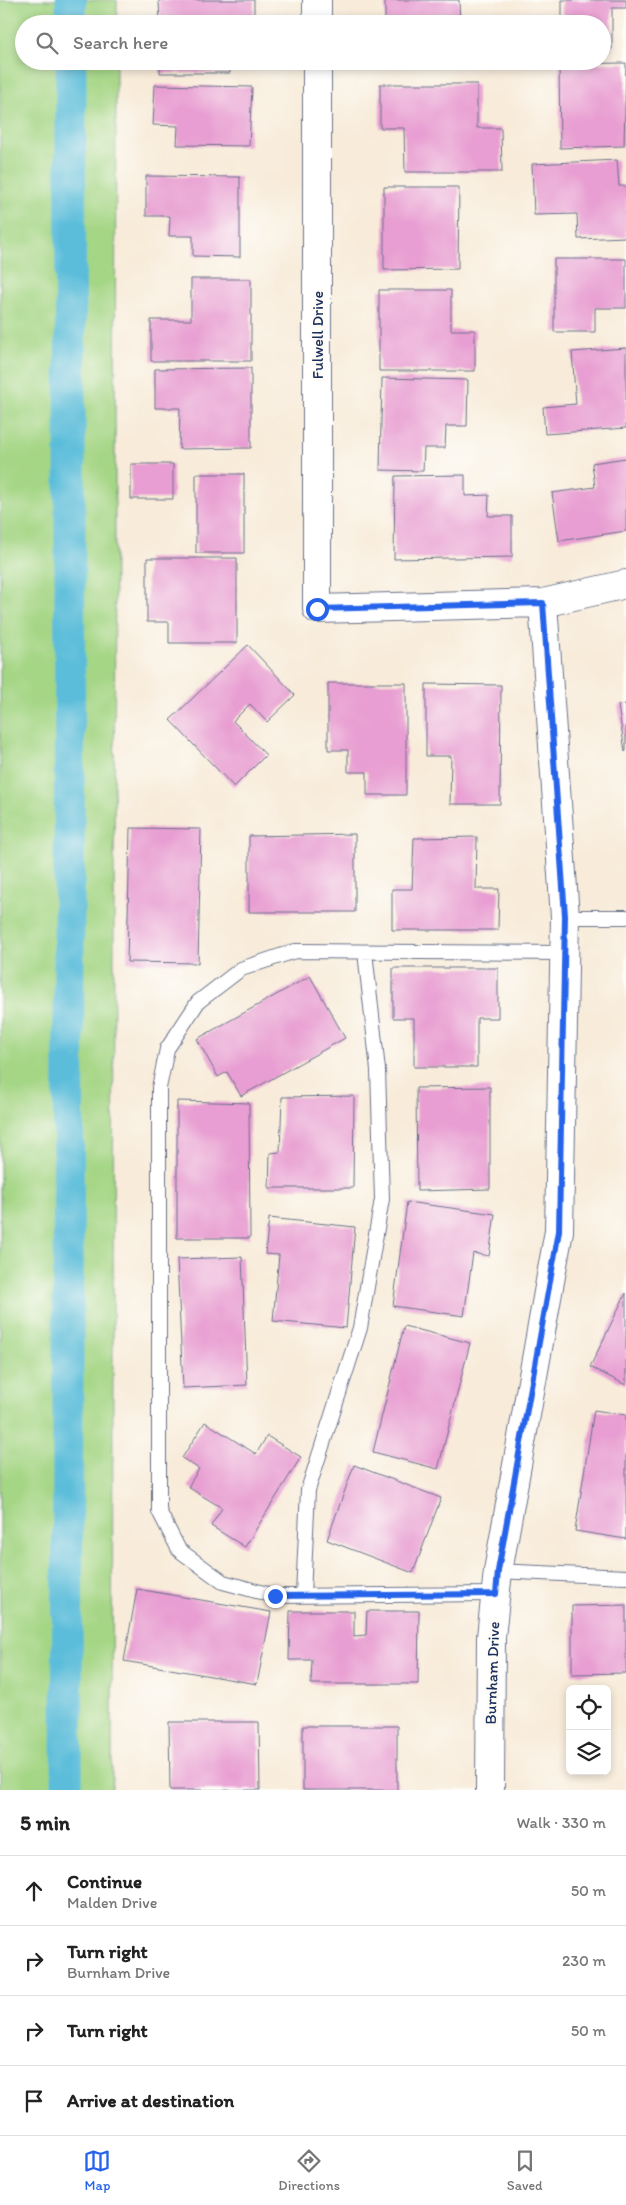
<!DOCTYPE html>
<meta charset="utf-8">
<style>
:root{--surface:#fff;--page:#f2f2f2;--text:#222;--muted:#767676;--line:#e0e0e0;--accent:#2563eb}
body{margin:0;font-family:Itim,sans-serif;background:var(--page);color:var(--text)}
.controls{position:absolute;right:15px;bottom:15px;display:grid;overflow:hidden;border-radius:8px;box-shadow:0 2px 8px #0003}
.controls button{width:45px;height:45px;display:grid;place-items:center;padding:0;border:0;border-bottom:1px solid var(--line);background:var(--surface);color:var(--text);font:25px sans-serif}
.stop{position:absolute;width:15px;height:15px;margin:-11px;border:4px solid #2563eb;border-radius:50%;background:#fff}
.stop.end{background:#2563eb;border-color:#fff;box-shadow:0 1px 5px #0008}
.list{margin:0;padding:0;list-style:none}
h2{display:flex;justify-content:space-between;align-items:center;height:65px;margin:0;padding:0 20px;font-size:21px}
h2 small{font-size:16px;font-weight:400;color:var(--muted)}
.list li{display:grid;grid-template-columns:32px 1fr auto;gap:15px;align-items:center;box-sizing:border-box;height:70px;padding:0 20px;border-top:1px solid var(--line)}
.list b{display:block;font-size:19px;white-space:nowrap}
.list p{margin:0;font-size:16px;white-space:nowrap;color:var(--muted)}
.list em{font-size:16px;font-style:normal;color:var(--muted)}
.icon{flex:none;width:28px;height:28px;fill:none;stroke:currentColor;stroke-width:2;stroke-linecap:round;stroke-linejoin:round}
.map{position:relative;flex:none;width:626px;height:1790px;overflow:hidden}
.search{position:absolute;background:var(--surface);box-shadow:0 2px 8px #0003;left:15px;right:15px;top:15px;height:55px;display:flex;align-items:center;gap:12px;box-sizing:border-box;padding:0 18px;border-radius:28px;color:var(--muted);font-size:19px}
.sheet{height:345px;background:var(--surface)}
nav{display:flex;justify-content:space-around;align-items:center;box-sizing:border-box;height:70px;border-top:1px solid var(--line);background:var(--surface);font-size:14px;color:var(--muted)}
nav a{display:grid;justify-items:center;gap:2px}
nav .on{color:var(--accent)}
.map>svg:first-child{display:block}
.green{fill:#a5d685;stroke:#608272}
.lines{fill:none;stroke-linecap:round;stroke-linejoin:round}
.canal{stroke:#5bbdda;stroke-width:31}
.building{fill:#e89ed2}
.service-casing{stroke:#687189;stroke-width:16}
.minor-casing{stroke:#687189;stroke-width:30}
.service{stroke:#fff;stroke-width:14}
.minor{stroke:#fff;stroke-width:28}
.route{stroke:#2563eb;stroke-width:6}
.labels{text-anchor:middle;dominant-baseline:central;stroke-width:5;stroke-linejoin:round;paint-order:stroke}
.street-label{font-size:16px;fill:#1b2f5e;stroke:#fdfcf7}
</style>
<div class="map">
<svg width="626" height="1790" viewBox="0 0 626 1790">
<rect width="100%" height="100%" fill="#fdfcf7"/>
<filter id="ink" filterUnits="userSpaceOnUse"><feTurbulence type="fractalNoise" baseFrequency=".02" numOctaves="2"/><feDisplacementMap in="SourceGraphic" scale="10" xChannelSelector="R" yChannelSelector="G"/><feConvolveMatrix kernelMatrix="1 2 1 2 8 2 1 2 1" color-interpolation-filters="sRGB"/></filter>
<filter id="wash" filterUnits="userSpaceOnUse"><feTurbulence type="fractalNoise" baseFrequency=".0096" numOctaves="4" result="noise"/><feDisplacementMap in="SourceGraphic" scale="20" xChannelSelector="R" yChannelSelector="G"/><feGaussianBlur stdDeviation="1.12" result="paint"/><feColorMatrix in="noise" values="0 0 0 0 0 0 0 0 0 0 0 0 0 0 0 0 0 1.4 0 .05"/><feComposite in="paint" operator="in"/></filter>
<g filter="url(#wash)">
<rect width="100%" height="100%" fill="#f8ebd9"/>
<!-- green -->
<path class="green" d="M0 0H117V24H24V61H116L112 1790H0Z"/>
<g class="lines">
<!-- canal -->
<path class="canal" d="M71 24V0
M67 1790 71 61"/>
</g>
<g id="blocks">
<!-- building -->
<path class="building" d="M159 0H254V24H160Z
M385 0H459L460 24H385Z
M562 0H626V8H612V49H602V24H562Z
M160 61H230V73H160Z
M410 61H460V64H410Z
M626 63 624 146 560 148 559 64Z
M380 84H477V128H501L502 172H405L404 128H380Z
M155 85 252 87 249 146 177 145 178 126 153 125Z
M617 160 619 186H626V237L578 239 577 214 534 215 532 164Z
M146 176 240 177V257L193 256V236H169L170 216H146Z
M384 187H459L458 269 384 270Z
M554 259H626V308H595V332H554Z
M191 279H251V361H151V320H191Z
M379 290H451V330H475V371H379Z
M626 348V428L545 434 543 407 576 404 572 352Z
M251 368V448L179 449 180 408H155V369Z
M382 378 468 380 467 426H446L445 448H424L423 471 380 470Z
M626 458V531L559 541 552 493 595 487 592 463Z
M131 464H173V499H131Z
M196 474H244V553H196Z
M465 475V496L489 495 488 516H512V557L394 559 395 476Z
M147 558H237V643H169V622H147Z
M248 645 295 695 267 722 250 704 233 721 266 755 234 787 170 720Z
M328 683H406V795H367V772H348V750H328Z
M426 684 501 685 500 804H450L451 756H426Z
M626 704V751L625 752 618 705Z
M130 828 201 829 198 963 127 962Z
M355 834V912H249V836Z
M477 837 476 889H499L498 930H392V889H412L414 838Z
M393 968H498V1018H477V1067H414V1018H393Z
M310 976 345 1038 241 1096 227 1072 218 1077 197 1039Z
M490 1087V1189L417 1191 416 1088Z
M354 1096 353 1188H269L270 1153 280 1152 282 1097Z
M177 1101 249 1103 250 1238H177Z
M407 1202 495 1214 489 1256 473 1253 464 1316 393 1306Z
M269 1218 355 1227 346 1328 273 1321 279 1255 265 1254Z
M242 1257 247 1385 183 1388 177 1259Z
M626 1293V1385L590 1367Z
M404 1326 470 1343 438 1469 373 1452Z
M594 1410 626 1415V1539L575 1531Z
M205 1422 256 1454 267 1436 301 1457 245 1547 211 1526 222 1508 188 1487 199 1469 182 1458Z
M354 1465 441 1498 413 1573 327 1540Z
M137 1589 271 1612 257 1684 124 1661Z
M626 1605V1673L572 1674V1606Z
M290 1611H354V1636L366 1635 367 1611H419L418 1684H311L312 1660H289Z
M169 1722H259L260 1790H170Z
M303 1726H397V1790H303Z"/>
</g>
</g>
<g filter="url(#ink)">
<use href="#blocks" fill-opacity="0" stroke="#687189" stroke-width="1"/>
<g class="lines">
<defs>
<path id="service" d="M565 917H626
M498 1571 626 1577
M496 1594 275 1596 223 1582 179 1550 159 1511V1088L167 1049 198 1002 241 969 295 951 563 953
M303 1595 308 1490 360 1328 382 1199 378 1070 365 952"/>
<path id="minor" d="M317 24V0
M317 61V609L543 603 626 584
M490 1790 491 1637 498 1571 559 1231 565 917 543 603"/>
</defs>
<!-- service casing -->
<use href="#service" class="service-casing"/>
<!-- minor casing -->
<use href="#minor" class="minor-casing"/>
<!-- service -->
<use href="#service" class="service"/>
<!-- minor -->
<use href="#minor" class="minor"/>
</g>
</g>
<g class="lines" filter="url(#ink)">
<!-- route -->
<path class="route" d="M275 1596 496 1594 498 1571 559 1231 565 916 543 603 317 609"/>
</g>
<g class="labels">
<!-- street labels -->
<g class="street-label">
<text transform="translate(317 335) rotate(-90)">Fulwell Drive</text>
<text transform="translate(492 1673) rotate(-88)">Burnham Drive</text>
</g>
</g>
</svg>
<div class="controls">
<button><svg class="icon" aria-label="locate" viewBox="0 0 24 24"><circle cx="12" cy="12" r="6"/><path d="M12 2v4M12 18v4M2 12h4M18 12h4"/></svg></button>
<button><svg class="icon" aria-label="layers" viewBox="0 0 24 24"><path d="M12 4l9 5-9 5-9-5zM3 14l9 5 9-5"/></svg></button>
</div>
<div class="stop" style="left:317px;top:609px"></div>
<div class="stop end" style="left:275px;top:1596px"></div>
<div class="search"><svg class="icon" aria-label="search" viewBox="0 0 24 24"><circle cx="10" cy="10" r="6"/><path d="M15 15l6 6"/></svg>Search here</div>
</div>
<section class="sheet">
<h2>5 min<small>Walk · 330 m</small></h2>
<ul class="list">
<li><svg class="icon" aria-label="ahead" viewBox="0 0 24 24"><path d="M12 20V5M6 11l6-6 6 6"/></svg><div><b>Continue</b><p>Malden Drive</p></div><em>50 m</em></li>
<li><svg class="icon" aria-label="right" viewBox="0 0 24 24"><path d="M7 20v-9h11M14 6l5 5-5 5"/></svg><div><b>Turn right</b><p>Burnham Drive</p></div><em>230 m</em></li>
<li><svg class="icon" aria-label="right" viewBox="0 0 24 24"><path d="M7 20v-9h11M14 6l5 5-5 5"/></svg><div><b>Turn right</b></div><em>50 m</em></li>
<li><svg class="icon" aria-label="arrive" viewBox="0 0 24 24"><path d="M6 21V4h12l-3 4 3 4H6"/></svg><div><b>Arrive at destination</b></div></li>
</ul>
</section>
<nav>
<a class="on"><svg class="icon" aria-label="map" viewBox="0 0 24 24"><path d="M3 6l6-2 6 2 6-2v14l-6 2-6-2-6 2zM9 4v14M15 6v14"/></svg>Map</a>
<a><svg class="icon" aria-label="directions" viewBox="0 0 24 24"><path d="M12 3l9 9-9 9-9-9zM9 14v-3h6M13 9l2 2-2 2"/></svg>Directions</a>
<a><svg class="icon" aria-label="saved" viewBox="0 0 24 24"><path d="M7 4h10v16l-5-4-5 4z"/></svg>Saved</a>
</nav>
